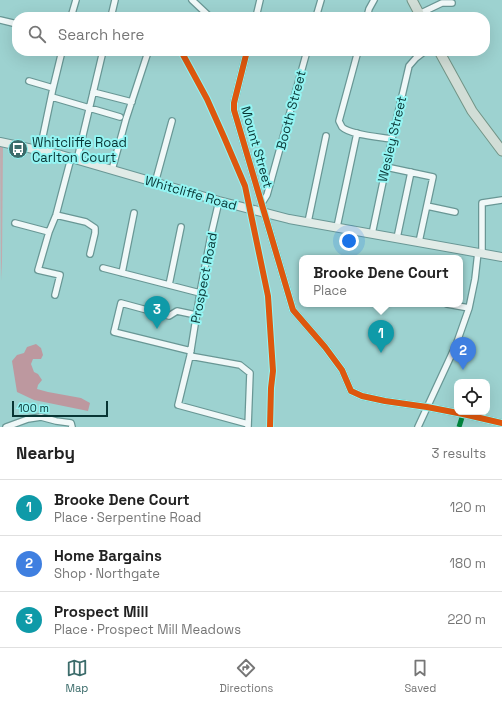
<!DOCTYPE html>
<meta charset="utf-8">
<style>
:root{--surface:#fff;--page:#f2f2f2;--text:#222;--muted:#767676;--line:#e0e0e0;--accent:#3c6c6b}
body{margin:0;font-family:"Space Grotesk",sans-serif;background:var(--page);color:var(--text)}
.controls{position:absolute;right:12px;bottom:12px;display:grid;overflow:hidden;border-radius:8px;box-shadow:0 4px 16px #0002}
.controls button{width:36px;height:36px;display:grid;place-items:center;padding:0;border:0;border-bottom:1px solid var(--line);background:var(--surface);color:var(--text);font:20px sans-serif}
.scale{position:absolute;left:12px;bottom:10px;width:96px;box-sizing:border-box;padding-left:4px;border:2px solid #083534;border-top:0;font-size:11px;line-height:14px;white-space:nowrap;color:#083534;-webkit-text-stroke:3px #94f5f3;paint-order:stroke}
.you{position:absolute;left:349px;top:241px;width:14px;height:14px;margin:-10px;border:3px solid #fff;border-radius:50%;background:#1a73e8;box-shadow:0 0 0 6px #1a73e833}
.badge{display:grid;place-items:center;width:26px;height:26px;border-radius:50%;background:var(--accent);color:#fff;font-size:13px;font-weight:700}
.pin{position:absolute;translate:-50% -33px;filter:drop-shadow(0 1px 2px #0008)}
.pin::after{content:'';position:absolute;top:21px;width:14px;height:12px;background:inherit;clip-path:polygon(0 0,100% 0,50% 100%)}
.popup{position:absolute;left:299px;top:255px;width:164px;height:52px;box-sizing:border-box;display:grid;place-content:center;border-radius:8px;background:var(--surface);filter:drop-shadow(0 1px 3px #0005);font-size:13px;white-space:nowrap;color:var(--muted)}
.popup b{font-size:15px;color:var(--text)}
.popup::after{content:'';position:absolute;left:50%;top:100%;margin-left:-8px;border:8px solid transparent;border-top-color:var(--surface)}
.list{margin:0;padding:0;list-style:none}
h2{display:flex;justify-content:space-between;align-items:center;height:52px;margin:0;padding:0 16px;font-size:17px}
h2 small{font-size:13px;font-weight:400;color:var(--muted)}
.list li{display:grid;grid-template-columns:26px 1fr auto;gap:12px;align-items:center;box-sizing:border-box;height:56px;padding:0 16px;border-top:1px solid var(--line)}
.list b{display:block;font-size:15px;white-space:nowrap}
.list p{margin:0;font-size:13px;white-space:nowrap;color:var(--muted)}
.list em{font-size:13px;font-style:normal;color:var(--muted)}
.icon{flex:none;width:22px;height:22px;fill:none;stroke:currentColor;stroke-width:2;stroke-linecap:round;stroke-linejoin:round}
.map{position:relative;flex:none;width:502px;height:427px;overflow:hidden}
.search{position:absolute;background:var(--surface);box-shadow:0 4px 16px #0002;left:12px;right:12px;top:12px;height:44px;display:flex;align-items:center;gap:10px;box-sizing:border-box;padding:0 14px;border-radius:16px;color:var(--muted);font-size:15px}
.sheet{height:220px;background:var(--surface)}
nav{display:flex;justify-content:space-around;align-items:center;box-sizing:border-box;height:56px;border-top:1px solid var(--line);background:var(--surface);font-size:11px;color:var(--muted)}
nav a{display:grid;justify-items:center;gap:2px}
nav .on{color:var(--accent)}
.map>svg:first-child{display:block}
.green{fill:#c1abae}
.forest{fill:#bd989f}
.lines{fill:none;stroke-linecap:round;stroke-linejoin:round}
.street-casing{stroke:#699795;stroke-width:8}
.secondary-casing{stroke:#699795;stroke-width:10}
.primary-casing{stroke:#729486;stroke-width:11}
.street{stroke:#f0f8f8;stroke-width:5.5}
.secondary{stroke:#e1ebe7;stroke-width:8}
.primary{stroke:#d1ddd6;stroke-width:9}
.quiet{stroke:#00873e;stroke-width:5;stroke-dasharray:10 5;stroke-linecap:butt}
.cycleway-casing{stroke:#94f5f3;stroke-width:8}
.cycleway{stroke:#dd570e;stroke-width:6}
.labels{text-anchor:middle;dominant-baseline:central;stroke-width:4;stroke-linejoin:round;paint-order:stroke}
.street-label{font-size:13px;fill:#083534;stroke:#94f5f3}
.poi-label{font-size:13px;fill:#083534;stroke:#94f5f3;text-anchor:start}
</style>
<div class="map">
<svg width="502" height="427" viewBox="0 0 502 427">
<rect width="100%" height="100%" fill="#9dd2d0"/>
<!-- green -->
<path class="green" d="M0 146 3 147 2 262 1 281Z"/>
<!-- forest -->
<path class="forest" d="M36 344 41 348 43 355 41 359H33L31 364 34 372 38 374 42 380 38 385 37 389 48 392 81 398 90 403 88 411 34 400 17 392 12 361 17 355 24 353 27 347Z"/>
<g class="lines">
<defs>
<path id="street" d="M192 0 209 16 214 17
M419 14 442 3H452
M71 17 76 0
M111 17 115 0
M256 17 260 0
M316 17 321 0
M367 17 369 9 374 0
M0 20 17 24
M247 51 234 103V110L293 310 325 347 342 370 351 391 362 396 385 401 427 407 463 414 502 423
M358 51 339 121C340 123 341 125 342 127 350 135 380 137 392 139
M29 81 53 88
M93 92 132 102
M52 97 120 117
M40 150 53 88 62 51
M77 160 103 51
M386 167 433 177 419 242
M112 170 126 119 148 52
M155 183 172 121
M219 201 211 235 200 293 190 356 178 405 248 424
M262 203 267 195 307 51
M427 206 455 212
M56 215 86 222 95 228V233L90 254
M308 222 326 136
M15 223 49 232
M337 227 357 133
M372 234 392 139 409 66 416 58 425 51
M397 238 411 172
M482 253V203L502 200
M103 268 200 293
M122 273 134 213
M169 285 181 227
M55 295 60 275 38 270 49 232 56 215 71 158
M447 304 469 308
M191 351 114 332 121 303 169 316 177 311 196 315
M190 356 240 365 250 373 248 427
M6 427 28 419 41 417 56 421 71 423 72 427
M418 427 456 345 469 308 475 279 478 252"/>
<path id="secondary" d="M0 142 61 155 219 201 289 219 502 257"/>
<path id="primary" d="M412 0 421 17
M439 51 472 111 502 151"/>
</defs>
<!-- street casing -->
<use href="#street" class="street-casing"/>
<!-- secondary casing -->
<use href="#secondary" class="secondary-casing"/>
<!-- primary casing -->
<use href="#primary" class="primary-casing"/>
<!-- street -->
<use href="#street" class="street"/>
<!-- secondary -->
<use href="#secondary" class="secondary"/>
<!-- primary -->
<use href="#primary" class="primary"/>
<!-- quiet -->
<path class="quiet" d="M459 427 463 414"/>
<defs>
<path id="cycleway" d="M181 51 207 99 224 137 245 186 268 296 273 371 271 388 270 427
M247 51 234 103V110L293 310 325 347 342 370 351 391 362 396 385 401 427 407 463 414 502 423"/>
</defs>
<!-- cycleway casing -->
<use href="#cycleway" class="cycleway-casing"/>
<!-- cycleway -->
<use href="#cycleway" class="cycleway"/>
</g>
<!-- icons -->
<defs>
<symbol id="bus-disc" viewBox="-11 -11 22 22"><circle r="9.5" fill="#3c6c6b" stroke="#94f5f3"/><path d="M-5-6H5V4H4V6H2V4H-2V6H-4V4H-5ZM-3.5-4V0h7V-4ZM-3.5 1.2v1.5H-2V1.2ZM2 1.2v1.5H3.5V1.2Z" fill="#fff"/></symbol>
</defs>
<g fill-rule="evenodd">
<use href="#bus-disc" x="7" y="138" width="22" height="22"/>
</g>
<g class="labels">
<!-- street labels -->
<g class="street-label">
<text transform="translate(291 110) rotate(-75)">Booth Street</text>
<text transform="translate(392 139) rotate(-77)">Wesley Street</text>
<text transform="translate(257 147) rotate(74)">Mount Street</text>
<text transform="translate(191 193) rotate(16)">Whitcliffe Road</text>
<text transform="translate(204 278) rotate(-79)">Prospect Road</text>
</g>
<!-- poi labels -->
<g class="poi-label">
<text x="32" y="142">Whitcliffe Road<tspan x="32" dy="15">Carlton Court</tspan></text>
</g>
</g>
</svg>
<div class="controls">
<button><svg class="icon" aria-label="locate" viewBox="0 0 24 24"><circle cx="12" cy="12" r="6"/><path d="M12 2v4M12 18v4M2 12h4M18 12h4"/></svg></button>
</div>
<div class="scale">100 m</div>
<div class="you"></div>
<div class="pin badge" style="left:381px;top:353px;background:#0f9aa8">1</div>
<div class="popup"><b>Brooke Dene Court</b>Place</div>
<div class="pin badge" style="left:463px;top:370px;background:#3f7fe0">2</div>
<div class="pin badge" style="left:157px;top:329px;background:#0f9aa8">3</div>
<div class="search"><svg class="icon" aria-label="search" viewBox="0 0 24 24"><circle cx="10" cy="10" r="6"/><path d="M15 15l6 6"/></svg>Search here</div>
</div>
<section class="sheet">
<h2>Nearby<small>3 results</small></h2>
<ul class="list">
<li><span class="badge" style="background:#0f9aa8">1</span><div><b>Brooke Dene Court</b><p>Place · Serpentine Road</p></div><em>120 m</em></li>
<li><span class="badge" style="background:#3f7fe0">2</span><div><b>Home Bargains</b><p>Shop · Northgate</p></div><em>180 m</em></li>
<li><span class="badge" style="background:#0f9aa8">3</span><div><b>Prospect Mill</b><p>Place · Prospect Mill Meadows</p></div><em>220 m</em></li>
</ul>
</section>
<nav>
<a class="on"><svg class="icon" aria-label="map" viewBox="0 0 24 24"><path d="M3 6l6-2 6 2 6-2v14l-6 2-6-2-6 2zM9 4v14M15 6v14"/></svg>Map</a>
<a><svg class="icon" aria-label="directions" viewBox="0 0 24 24"><path d="M12 3l9 9-9 9-9-9zM9 14v-3h6M13 9l2 2-2 2"/></svg>Directions</a>
<a><svg class="icon" aria-label="saved" viewBox="0 0 24 24"><path d="M7 4h10v16l-5-4-5 4z"/></svg>Saved</a>
</nav>
